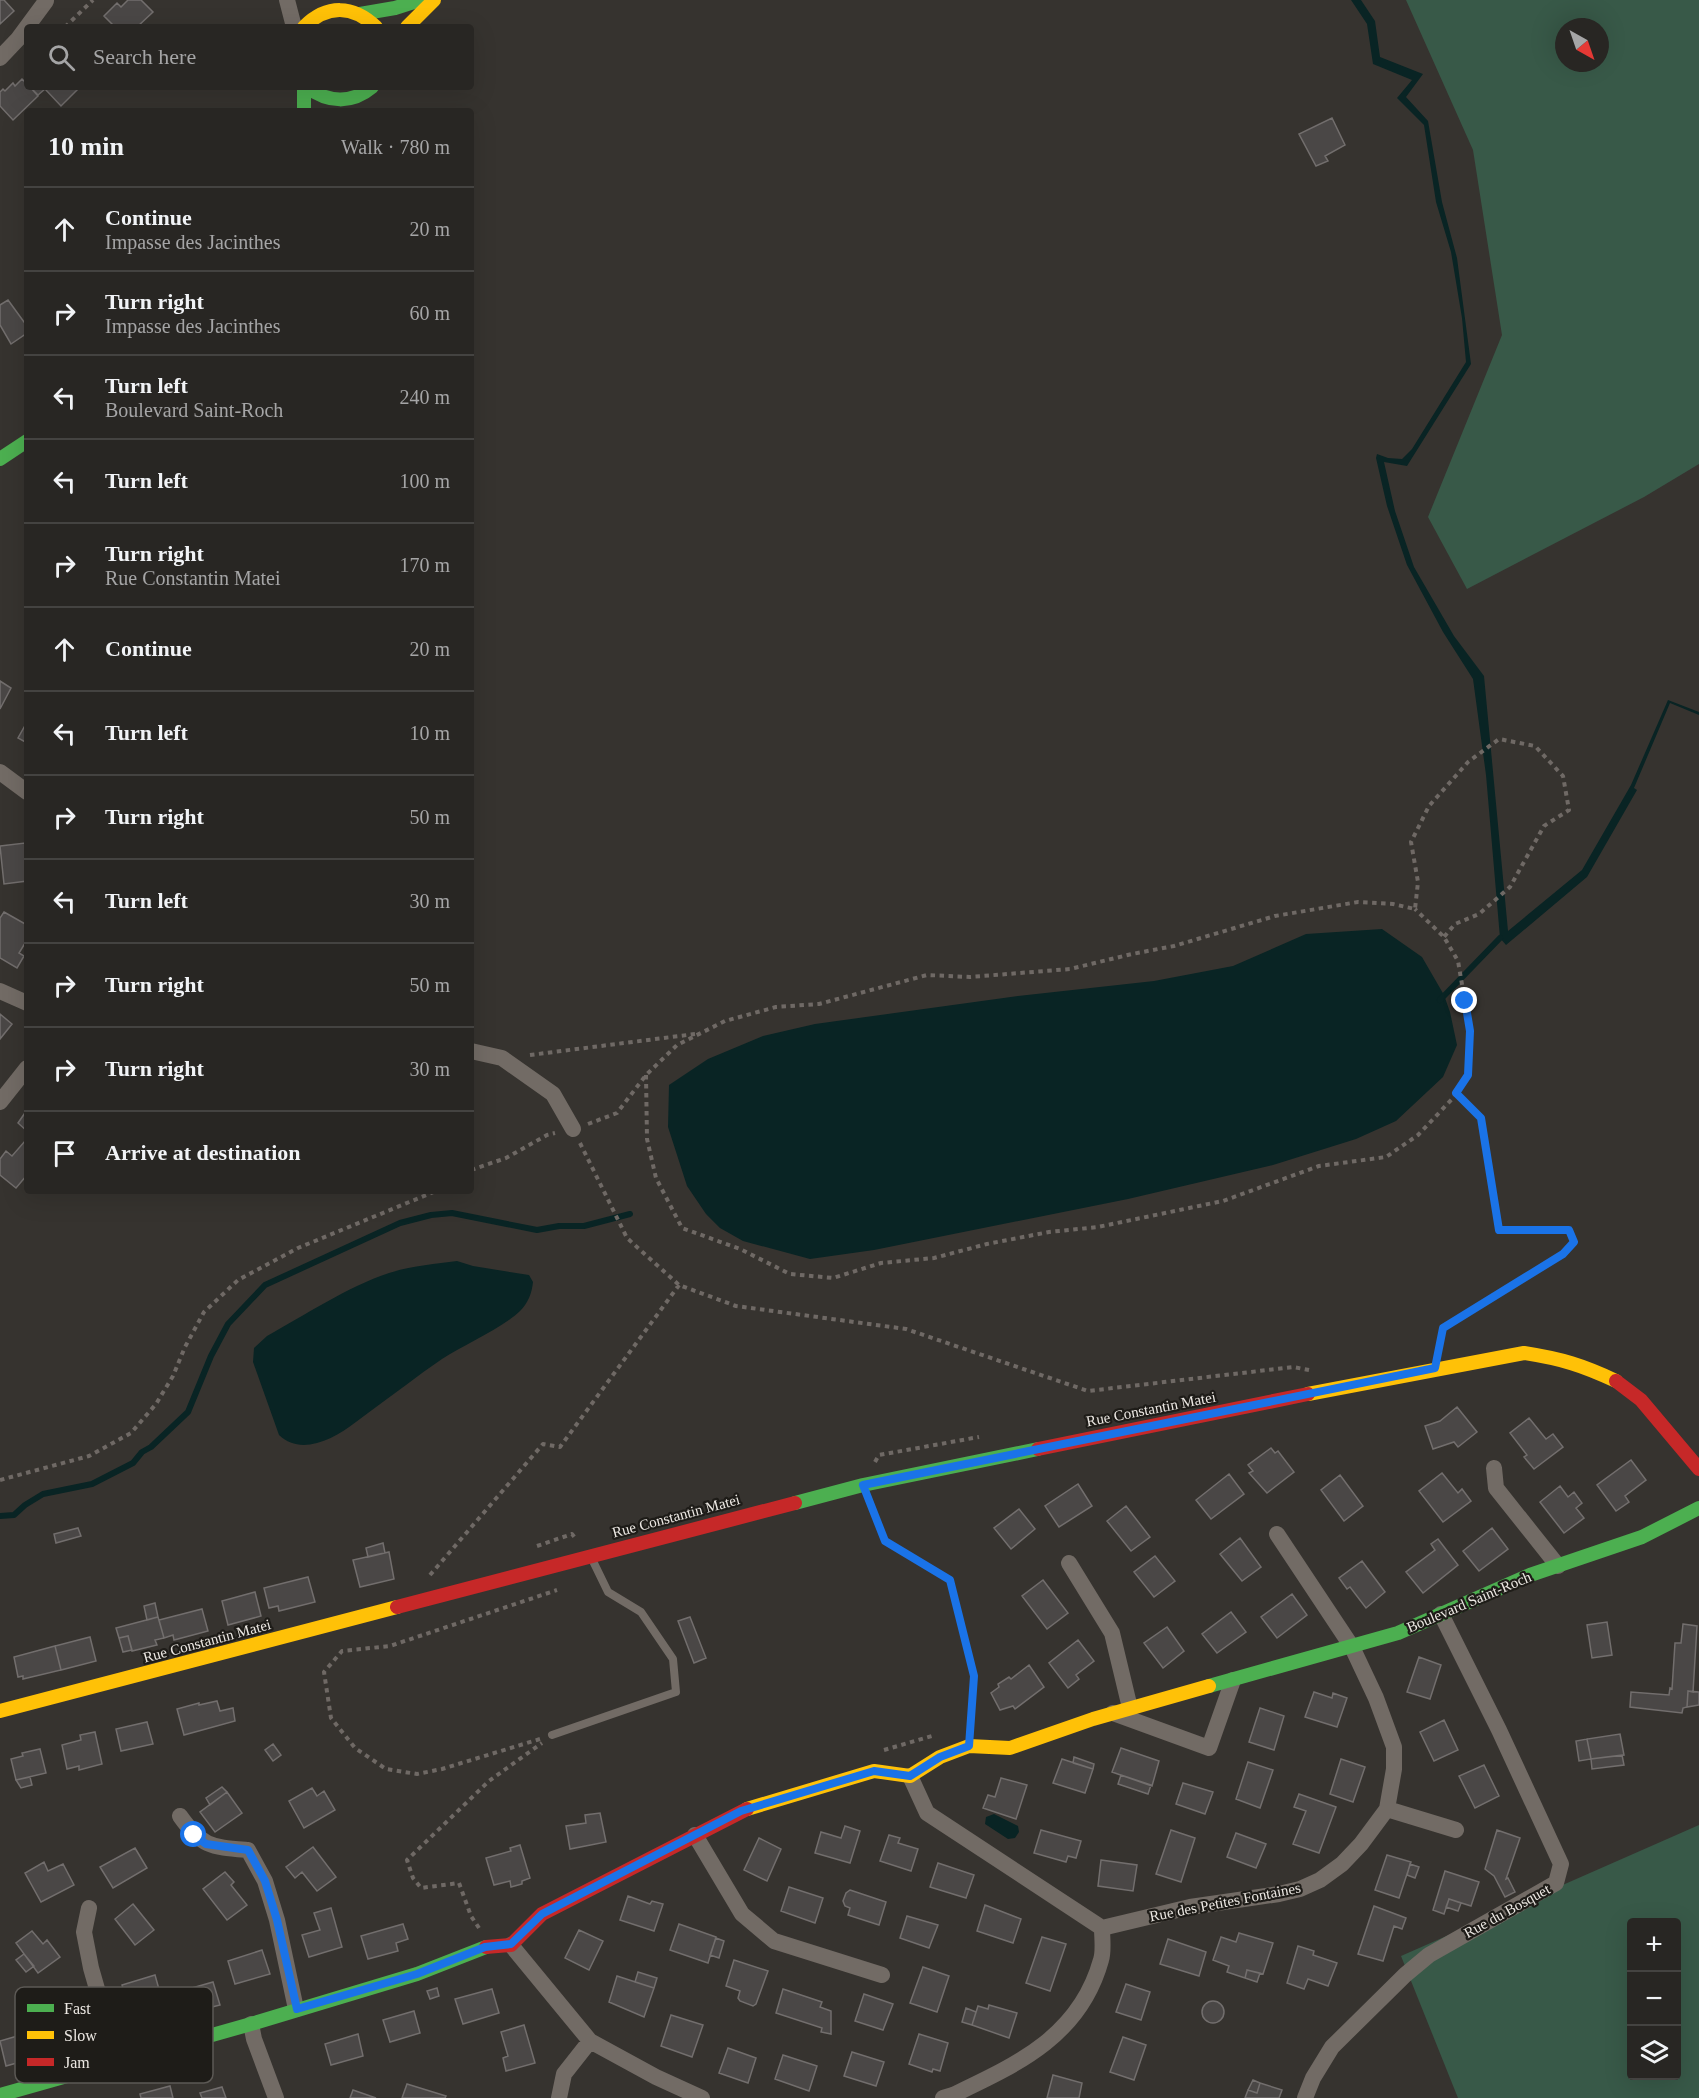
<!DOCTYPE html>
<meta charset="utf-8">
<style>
:root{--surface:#282623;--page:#302e2b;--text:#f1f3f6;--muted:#a5a5a6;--line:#444341}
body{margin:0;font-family:"Times New Roman",serif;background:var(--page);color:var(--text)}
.controls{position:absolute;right:18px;bottom:18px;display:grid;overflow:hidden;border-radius:6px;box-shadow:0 6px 24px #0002}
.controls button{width:54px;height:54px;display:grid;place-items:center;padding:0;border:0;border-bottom:2px solid var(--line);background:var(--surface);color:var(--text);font:30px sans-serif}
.compass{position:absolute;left:1555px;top:18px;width:54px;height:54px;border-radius:50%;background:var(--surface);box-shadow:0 6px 24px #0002;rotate:140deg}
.stop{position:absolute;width:18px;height:18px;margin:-14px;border:4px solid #1a73e8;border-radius:50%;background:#fff}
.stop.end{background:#1a73e8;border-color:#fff;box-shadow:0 2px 6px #0008}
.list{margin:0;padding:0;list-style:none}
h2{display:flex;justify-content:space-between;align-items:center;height:78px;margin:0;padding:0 24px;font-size:26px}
h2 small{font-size:20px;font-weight:400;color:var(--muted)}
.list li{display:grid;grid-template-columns:39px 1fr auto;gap:18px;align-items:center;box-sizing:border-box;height:84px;padding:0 24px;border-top:2px solid var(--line)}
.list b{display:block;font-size:22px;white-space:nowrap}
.list p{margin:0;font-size:20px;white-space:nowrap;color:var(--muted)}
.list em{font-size:20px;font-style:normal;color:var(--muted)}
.icon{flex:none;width:33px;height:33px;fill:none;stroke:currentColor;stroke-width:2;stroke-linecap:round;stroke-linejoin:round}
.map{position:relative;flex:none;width:1699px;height:2098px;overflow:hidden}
.search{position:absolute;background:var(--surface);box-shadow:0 6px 24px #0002;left:24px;top:24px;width:450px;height:66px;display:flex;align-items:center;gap:15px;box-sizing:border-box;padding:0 21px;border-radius:6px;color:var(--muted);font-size:22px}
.panel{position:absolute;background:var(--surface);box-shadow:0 6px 24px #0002;left:24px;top:108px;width:450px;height:1086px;border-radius:6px}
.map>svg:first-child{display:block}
.green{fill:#385948;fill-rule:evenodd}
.water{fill:#092424}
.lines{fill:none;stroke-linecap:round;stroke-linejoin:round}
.stream{stroke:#092424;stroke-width:6}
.building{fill:#4a4746;stroke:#726e6d;stroke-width:1.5}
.path{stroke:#6f6965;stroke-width:4;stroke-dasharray:4.5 4.5;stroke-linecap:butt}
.lane{stroke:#726b65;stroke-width:8}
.street{stroke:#726b65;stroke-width:16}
.fast{stroke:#4caf50;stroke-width:14}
.slow{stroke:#ffc107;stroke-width:14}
.jam{stroke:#c62828;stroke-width:14}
.route{stroke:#1a73e8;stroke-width:8}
.labels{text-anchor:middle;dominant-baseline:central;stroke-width:4.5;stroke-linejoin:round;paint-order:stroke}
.street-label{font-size:15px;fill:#ece8e3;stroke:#1e1c18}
.key{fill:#1e1c18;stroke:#5c5955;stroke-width:1.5}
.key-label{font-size:16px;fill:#ece8e3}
</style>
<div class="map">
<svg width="1699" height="2098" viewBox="0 0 1699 2098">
<rect width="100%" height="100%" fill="#36332f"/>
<!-- green -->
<path class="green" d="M1406 0H1699V464L1644 497 1467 589 1428 517 1502 335 1473 150ZM1564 27H1600V63H1564Z
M1699 1825V2098H1458L1401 1956ZM1632 1922H1676V2076H1632Z"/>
<!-- water -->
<path class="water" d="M1351 0H1361L1375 21 1380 57 1423 74 1406 97 1428 121 1442 202 1457 258 1471 364 1407 466 1384 462 1395 511 1414 567 1454 636 1484 676 1508 931 1582 870 1631 785 1668 700 1699 712V715L1670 703 1634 788 1637 790 1587 877 1506 945 1500 938 1486 775 1473 679 1443 632 1407 565 1387 506 1376 458 1377 454 1388 458 1402 459 1412 449 1466 362 1462 318 1451 252 1436 202 1424 125 1397 98 1412 80 1373 64 1367 24Z
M1382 929 1422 957 1444 995 1450 1012 1457 1045 1443 1077 1396 1121 1356 1139 1273 1165 1128 1199 874 1250 810 1259 743 1241 720 1228 706 1214 687 1186 668 1127 669 1085 708 1059 763 1036 815 1024 1018 996 1154 981 1233 966 1306 934Z
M457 1261 473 1266 529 1275 533 1282C532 1293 528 1303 520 1311 501 1329 465 1344 442 1359 417 1376 393 1395 368 1413 352 1425 336 1438 317 1443 302 1447 290 1445 279 1435L253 1362 254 1348 267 1336C305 1315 347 1287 389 1273 411 1266 435 1264 457 1261Z
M994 1814 1018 1826 1019 1832 1015 1838 1008 1839 985 1824 986 1817Z"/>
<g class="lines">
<!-- stream -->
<path class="stream" d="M1440 1000 1500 938
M0 1516 14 1515 25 1505 43 1494 92 1484 133 1463 142 1452 151 1447 188 1412 211 1356 228 1324 265 1285 400 1223 431 1215 452 1213 537 1230 559 1226H584L630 1214"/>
</g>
<!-- building -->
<path class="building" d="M0 0H4L14 11 0 24Z
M128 0H141L153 12 137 27H115L104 16 117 3 121 7Z
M22 79 27 84V87H30L38 96 13 120 0 106V92L3 89 5 91 13 83 15 86Z
M30 87H74L77 90 61 106 45 89 38 95Z
M1332 118 1345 145 1325 156 1328 161 1316 166 1299 134Z
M8 300 24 322 27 320V333L11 344 0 325V305Z
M0 681 11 688 0 709Z
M27 722V743L18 738Z
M25 843 27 881 4 884 0 846Z
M4 912 27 925V940L19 953 24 956 17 968 0 958V918Z
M0 1014 12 1024 0 1039Z
M27 1110V1131L18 1123Z
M25 1141 27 1143V1175L16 1188 0 1175V1159L6 1151 12 1156Z
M1457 1407 1477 1432 1458 1447 1454 1442 1433 1449 1425 1426 1440 1421Z
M1529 1418 1546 1439 1553 1434 1563 1447 1534 1469 1524 1457 1527 1455 1510 1433Z
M1271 1448 1275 1453 1278 1451 1294 1472 1267 1493 1249 1473 1253 1471 1248 1465Z
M1631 1460 1646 1480 1625 1496 1629 1502 1616 1511 1597 1485Z
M1442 1473 1458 1493 1462 1489 1471 1501 1443 1522 1419 1491Z
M1229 1474 1244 1494 1211 1519 1196 1500Z
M1340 1475 1363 1506 1344 1521 1321 1490Z
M1078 1484 1092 1506 1059 1527 1045 1506Z
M1560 1486 1568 1497 1574 1492 1582 1503 1576 1508 1584 1518 1564 1533 1540 1502Z
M1126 1506 1150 1537 1131 1551 1107 1521Z
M1019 1509 1035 1529 1011 1549 994 1528Z
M78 1528 81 1536 56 1543 54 1534Z
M1492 1528 1508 1549 1479 1571 1463 1551Z
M1240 1538 1261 1567 1242 1581 1220 1554Z
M1438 1539 1458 1565 1423 1593 1406 1572 1435 1550 1431 1544Z
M383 1543 385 1553 368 1557 366 1548Z
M389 1552 394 1579 360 1587 353 1560Z
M1155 1556 1175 1581 1154 1597 1134 1572Z
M1362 1561 1385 1592 1366 1608 1350 1587 1347 1589 1339 1578Z
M308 1577 315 1602 279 1611 278 1606 269 1608 264 1588Z
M1043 1580 1068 1613 1047 1629 1022 1596Z
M255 1592 261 1616 228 1625 222 1601Z
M1292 1594 1307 1615 1277 1638 1261 1617Z
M155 1603 158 1617 147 1620 144 1606Z
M202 1609 208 1631 174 1640 173 1635 164 1638 159 1620Z
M1231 1612 1246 1632 1217 1653 1202 1634Z
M158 1617 164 1638 155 1640 157 1645 132 1651 128 1636 119 1638 116 1628Z
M690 1617 706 1658 694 1663 678 1621Z
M1607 1622 1612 1655 1592 1658 1587 1625Z
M1683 1624 1697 1626 1693 1692 1688 1691 1687 1707 1683 1708 1682 1713 1630 1707 1631 1692 1669 1695 1670 1688 1672 1689 1675 1643H1681Z
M1167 1627 1184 1651 1163 1668 1144 1643Z
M128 1636 132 1650 123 1652 119 1638Z
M90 1637 96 1661 61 1670 55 1646Z
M1078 1640 1094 1661 1076 1675 1079 1679 1068 1688 1049 1663Z
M55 1646 61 1670 23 1679V1676L18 1677 14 1657Z
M1419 1657 1441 1665 1430 1699 1407 1692Z
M1029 1665 1044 1687 1015 1709 1013 1706 1000 1710 991 1693 999 1687 998 1684 1009 1677 1011 1679Z
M1688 1691 1699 1692V1705L1687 1707Z
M1314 1692 1332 1698 1333 1693 1347 1698 1337 1727 1305 1717Z
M217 1701 220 1711 233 1708 235 1721 184 1735 177 1709 199 1703V1705Z
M1260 1708 1284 1716 1274 1750 1249 1742Z
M1444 1720 1458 1750 1434 1761 1420 1732Z
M147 1722 153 1744 121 1751 116 1729Z
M95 1732 102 1764 79 1770V1766L67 1769 62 1745 81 1740 80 1735Z
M1620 1734 1624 1755 1591 1759 1587 1739Z
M1587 1739 1591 1759 1579 1761 1576 1741Z
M273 1744 281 1755 273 1761 265 1750Z
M1121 1748 1159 1761 1152 1786 1112 1772Z
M40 1749 46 1773 16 1780 11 1759 23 1756 22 1753Z
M1622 1755 1624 1765 1592 1769 1591 1759Z
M1074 1757 1094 1764 1093 1769 1073 1763Z
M1062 1759 1093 1769 1085 1793 1053 1783Z
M1341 1759 1365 1767 1353 1802 1330 1794Z
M1248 1762 1273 1770 1260 1808 1236 1799Z
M1484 1765 1499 1796 1475 1808 1459 1776Z
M1121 1775 1151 1785 1148 1794 1118 1784Z
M30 1777 32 1785 21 1788 16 1780Z
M1001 1778 1027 1785 1016 1819 983 1808 988 1795 995 1797Z
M1183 1783 1213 1792 1205 1814 1176 1804Z
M222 1787 227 1792 210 1805 206 1798Z
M312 1788 317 1796 324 1791 335 1810 304 1828 289 1801Z
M227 1792 242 1813 215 1832 200 1812Z
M1299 1794 1336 1807 1319 1853 1293 1844 1306 1811 1294 1807Z
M600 1813 606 1842 570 1849 566 1826 586 1823 585 1815Z
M845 1826 860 1831 850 1863 815 1853 821 1832 841 1838Z
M1041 1830 1081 1841 1076 1858 1068 1856 1066 1862 1034 1853Z
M1171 1830 1195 1838 1181 1882 1156 1874Z
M1497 1830 1520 1838 1506 1879 1508 1878 1515 1892 1505 1897 1494 1876 1485 1869Z
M1236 1833 1266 1844 1256 1868 1227 1857Z
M889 1835 900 1838 898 1843 918 1849 911 1871 880 1861Z
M759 1838 781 1849 767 1881 744 1870Z
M520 1845 530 1878 522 1881V1884L511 1887 510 1881 494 1885 486 1858 511 1851 510 1848Z
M313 1847 336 1877 317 1891 302 1872 295 1878 286 1867Z
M135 1848 147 1868 113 1888 100 1867Z
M1387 1855 1411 1862 1399 1898 1375 1890Z
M1101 1860 1137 1865 1133 1891 1098 1886Z
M44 1862 48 1871 63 1864 74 1885 41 1902 25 1873Z
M938 1863 974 1875 966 1898 930 1887Z
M1410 1864 1419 1867 1415 1878 1407 1875Z
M1445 1871 1479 1882 1471 1906 1449 1899 1444 1914 1433 1910Z
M225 1872 234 1882 231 1885 247 1905 227 1920 203 1889Z
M789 1887 823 1898 815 1923 781 1911Z
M850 1890 886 1902 879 1925 848 1915 850 1908 845 1906 843 1901 846 1893Z
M628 1896 650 1904 652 1901 663 1904 654 1931 620 1920Z
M1449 1899 1461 1903 1458 1911 1446 1907Z
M133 1904 154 1930 135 1945 115 1919Z
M985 1905 1021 1919 1013 1943 977 1931Z
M1374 1906 1406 1918 1402 1929 1394 1926 1383 1961 1358 1954Z
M331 1908 342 1947 309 1957 302 1935 320 1930 314 1913Z
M907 1916 938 1925 929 1948 900 1938Z
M403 1924 408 1939 396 1943 398 1951 368 1959 361 1936Z
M679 1924 716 1937 708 1963 670 1950Z
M579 1930 603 1941 589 1970 565 1958Z
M32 1931 43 1944 47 1940 60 1957 38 1973 16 1943Z
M1239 1933 1273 1943 1263 1974 1247 1970 1245 1978 1227 1972 1229 1966 1213 1960 1221 1937 1236 1942Z
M1042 1937 1066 1944 1050 1991 1026 1983Z
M716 1938 724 1941 719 1958 710 1955Z
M1168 1939 1206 1952 1199 1976 1160 1964Z
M1298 1946 1314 1951 1313 1955 1337 1963 1328 1986 1308 1979 1304 1989 1287 1983Z
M262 1950 270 1974 235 1984 228 1961Z
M24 1954 34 1966 26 1972 16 1960Z
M734 1960 768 1971 756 2004 753 2006 740 2001 738 1998 740 1991 726 1986Z
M923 1967 949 1976 937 2012 910 2003Z
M1247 1970 1260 1973 1257 1982 1245 1978Z
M638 1972 657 1978 654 1988 635 1982Z
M155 1975 162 2000 129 2009 122 1985Z
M617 1976 654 1988 644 2017 609 2002Z
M213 1982 220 2005 177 2016 171 1994Z
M1126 1984 1150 1992 1141 2020 1116 2012Z
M437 1988 439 1996 430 1999 427 1991Z
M492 1989 499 2013 463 2024 455 1999Z
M783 1989 822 2002 820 2007 831 2011V2034L821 2032 822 2028 776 2013Z
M864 1994 893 2004 883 2030 855 2021Z
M1202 2012a11 11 0 1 1 22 0a11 11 0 1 1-22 0Z
M989 2005 1017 2013 1009 2038 972 2025 978 2006 988 2009Z
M966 2008 976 2012 972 2025 962 2022Z
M414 2011 420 2033 390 2042 383 2020Z
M671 2015 703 2025 692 2057 661 2046Z
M524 2025 535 2063 506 2071 503 2058 508 2056 501 2032Z
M31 2032 38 2057 6 2066 0 2041Z
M358 2034 363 2056 331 2065 325 2044Z
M919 2034 948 2043 940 2071 933 2069 932 2072 909 2064Z
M1123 2037 1146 2045 1134 2080 1110 2072Z
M728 2048 756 2058 748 2083 719 2073Z
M852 2052 884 2062 876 2086 844 2076Z
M783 2055 817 2066 809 2091 775 2079Z
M1053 2075 1082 2083 1079 2098H1047Z
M1253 2080 1260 2083 1257 2093 1248 2090Z
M1260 2083 1282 2090 1279 2098H1245L1248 2090 1257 2093Z
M407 2084 446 2096 445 2098H402Z
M170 2086 173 2098H141L140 2094Z
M222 2087 226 2098H202L200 2093Z
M353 2090 376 2098H350Z"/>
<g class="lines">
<!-- path -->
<path class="path" d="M65 27 93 0
M530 1055 695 1034
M646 1075 647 1139 656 1178 682 1228 740 1249 790 1274 833 1278 881 1263 934 1258 987 1244 1049 1232 1098 1227 1223 1201 1319 1166 1386 1157 1418 1135 1454 1097 1469 1075 1470 1031 1458 961 1444 937 1415 909
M588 1124 617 1113 646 1075 677 1045 725 1021 776 1007 819 1004 927 975 970 977 1070 969 1132 954 1174 946 1275 916 1358 902 1393 904 1415 909 1418 882 1411 842 1429 806 1468 762 1499 739 1535 746 1563 776 1569 810 1544 826 1510 887 1479 914 1455 924 1444 937
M580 1143 627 1238 679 1285 736 1306 906 1329 1088 1391 1293 1367 1309 1370
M471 1170 506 1158 547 1135 555 1133
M1439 1347 1443 1328 1563 1254 1574 1242 1569 1230H1499L1481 1118 1457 1093
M875 1462 879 1455 979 1437
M0 1480 89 1456 131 1433 156 1404 173 1376 185 1347 204 1312 238 1280 298 1248 436 1191
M871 1504 885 1541 950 1580 974 1676 970 1725
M537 1546 572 1534 576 1539
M430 1575 543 1444 560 1447 679 1285
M540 1739 442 1769 417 1774 386 1769 355 1748 331 1718 324 1672 342 1651 390 1646 557 1590
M884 1750 932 1736
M479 1928 471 1916 459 1883 421 1888 413 1878 407 1860 489 1781 542 1743"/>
<!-- lane -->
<path class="lane" d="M552 1735 676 1692 673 1659 641 1612 608 1592 592 1559"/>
<!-- street -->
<path class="street" d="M287 0 294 27
M0 58 18 39 46 1
M0 772 27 792
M0 991 27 1003
M471 1051 502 1058 553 1094 573 1129
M0 1102 27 1068
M1494 1468 1496 1488 1558 1566
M1069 1563 1112 1633 1130 1708
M1113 1713 1209 1748 1233 1680
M910 1776 927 1813 1102 1928 1190 1907 1279 1894 1300 1889 1320 1880 1342 1864 1361 1844 1387 1809 1394 1769V1747L1376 1698 1352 1647 1277 1534
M1387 1809 1456 1830
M180 1816C202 1847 211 1847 248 1850L265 1881 277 1920 296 2009
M695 1835 742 1914 774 1941 882 1975
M89 1908 84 1932 91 1968 118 2062
M511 1945 590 2041 656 2077 702 2098
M251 2024 254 2039 276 2098
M559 2098 564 2074 590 2041
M943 2098 953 2095C1018 2064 1080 2036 1101 1960 1104 1951 1102 1938 1102 1928
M1305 2098 1313 2078 1332 2047 1405 1975 1429 1955 1556 1883 1561 1864 1499 1730 1441 1614"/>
<!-- fast -->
<path class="fast" d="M360 14 395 8 420 0
M304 87V111
M307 87C328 103 352 104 372 87
M0 459 27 441
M795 1503 863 1485 1038 1449
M1209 1686 1398 1633 1530 1575 1642 1537 1699 1508
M0 2095 251 2024 417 1974 486 1947"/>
<!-- slow -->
<path class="slow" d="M304 27C327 4 353 5 376 27
M407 27 434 0
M1308 1394 1524 1353C1562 1359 1582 1365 1616 1381
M0 1711 397 1607
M747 1809 874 1771 910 1776 940 1757 969 1746 1010 1748 1093 1719 1209 1686"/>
<!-- jam -->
<path class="jam" d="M1616 1381 1641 1400 1699 1469
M1038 1449 1308 1394
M397 1607 795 1503
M486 1947 511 1945 542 1914 747 1809"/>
</g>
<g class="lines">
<!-- route -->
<path class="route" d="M194 1835 206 1844 248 1850 265 1881 277 1920 297 2009 417 1974 485 1947 511 1944 542 1914 741 1811 874 1771 910 1776 940 1757 969 1746 974 1676 950 1580 885 1541 863 1485 1435 1368 1443 1328 1563 1254 1574 1242 1569 1230H1499L1481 1118 1456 1093 1468 1075 1470 1031 1465 1001"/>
</g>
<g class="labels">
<!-- street labels -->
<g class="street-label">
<text transform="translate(1151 1409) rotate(-11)">Rue Constantin Matei</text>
<text transform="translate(676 1516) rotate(-15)">Rue Constantin Matei</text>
<text transform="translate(1469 1602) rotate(-23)">Boulevard Saint-Roch</text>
<text transform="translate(207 1641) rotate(-15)">Rue Constantin Matei</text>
<text transform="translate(1225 1902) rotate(-11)">Rue des Petites Fontaines</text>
<text transform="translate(1507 1911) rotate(-29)">Rue du Bosquet</text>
</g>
</g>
<!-- legend -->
<rect x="15" y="1987" width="198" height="96" rx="9" class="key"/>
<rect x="27" y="2004" width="27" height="8" fill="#4caf50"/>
<rect x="27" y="2031" width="27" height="8" fill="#ffc107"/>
<rect x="27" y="2058" width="27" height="8" fill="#c62828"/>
<g class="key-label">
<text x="64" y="2014">Fast</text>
<text x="64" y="2041">Slow</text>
<text x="64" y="2068">Jam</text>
</g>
</svg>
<div class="controls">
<button>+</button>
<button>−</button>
<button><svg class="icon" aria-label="layers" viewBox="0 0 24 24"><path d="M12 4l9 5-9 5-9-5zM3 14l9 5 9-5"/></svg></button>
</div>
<svg class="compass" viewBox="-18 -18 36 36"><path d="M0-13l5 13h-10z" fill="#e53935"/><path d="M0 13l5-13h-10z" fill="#a5a5a6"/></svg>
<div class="stop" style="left:194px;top:1835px"></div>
<div class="stop end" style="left:1465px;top:1001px"></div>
<div class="search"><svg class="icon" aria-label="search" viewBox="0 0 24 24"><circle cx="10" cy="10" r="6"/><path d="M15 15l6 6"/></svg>Search here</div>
<section class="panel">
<h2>10 min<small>Walk · 780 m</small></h2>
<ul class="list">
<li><svg class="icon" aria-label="ahead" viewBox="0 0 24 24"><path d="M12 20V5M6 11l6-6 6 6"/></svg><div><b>Continue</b><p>Impasse des Jacinthes</p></div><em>20 m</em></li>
<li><svg class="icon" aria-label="right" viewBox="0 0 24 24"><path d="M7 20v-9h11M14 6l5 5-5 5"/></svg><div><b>Turn right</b><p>Impasse des Jacinthes</p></div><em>60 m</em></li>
<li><svg class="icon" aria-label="left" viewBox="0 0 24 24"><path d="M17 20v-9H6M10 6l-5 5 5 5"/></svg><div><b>Turn left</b><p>Boulevard Saint-Roch</p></div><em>240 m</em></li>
<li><svg class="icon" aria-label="left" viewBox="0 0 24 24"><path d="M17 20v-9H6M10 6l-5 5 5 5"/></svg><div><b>Turn left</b></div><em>100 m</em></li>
<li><svg class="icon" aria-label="right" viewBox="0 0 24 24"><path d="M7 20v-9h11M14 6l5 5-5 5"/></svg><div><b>Turn right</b><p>Rue Constantin Matei</p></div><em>170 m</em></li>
<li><svg class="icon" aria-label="ahead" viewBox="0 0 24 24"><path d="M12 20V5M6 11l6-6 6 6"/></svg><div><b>Continue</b></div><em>20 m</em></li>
<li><svg class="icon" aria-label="left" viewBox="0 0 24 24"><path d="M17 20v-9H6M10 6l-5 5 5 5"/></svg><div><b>Turn left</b></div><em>10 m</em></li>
<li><svg class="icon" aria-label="right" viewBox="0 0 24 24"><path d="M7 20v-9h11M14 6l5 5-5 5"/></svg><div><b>Turn right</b></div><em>50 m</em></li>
<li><svg class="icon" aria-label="left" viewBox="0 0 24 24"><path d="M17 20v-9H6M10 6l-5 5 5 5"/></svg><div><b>Turn left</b></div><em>30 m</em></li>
<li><svg class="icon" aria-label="right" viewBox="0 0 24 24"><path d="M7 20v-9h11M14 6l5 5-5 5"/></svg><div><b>Turn right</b></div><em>50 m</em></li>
<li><svg class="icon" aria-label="right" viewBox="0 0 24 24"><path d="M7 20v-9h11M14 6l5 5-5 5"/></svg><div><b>Turn right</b></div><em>30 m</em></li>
<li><svg class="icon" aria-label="arrive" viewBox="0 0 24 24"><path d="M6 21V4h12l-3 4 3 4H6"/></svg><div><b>Arrive at destination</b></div></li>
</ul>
</section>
</div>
